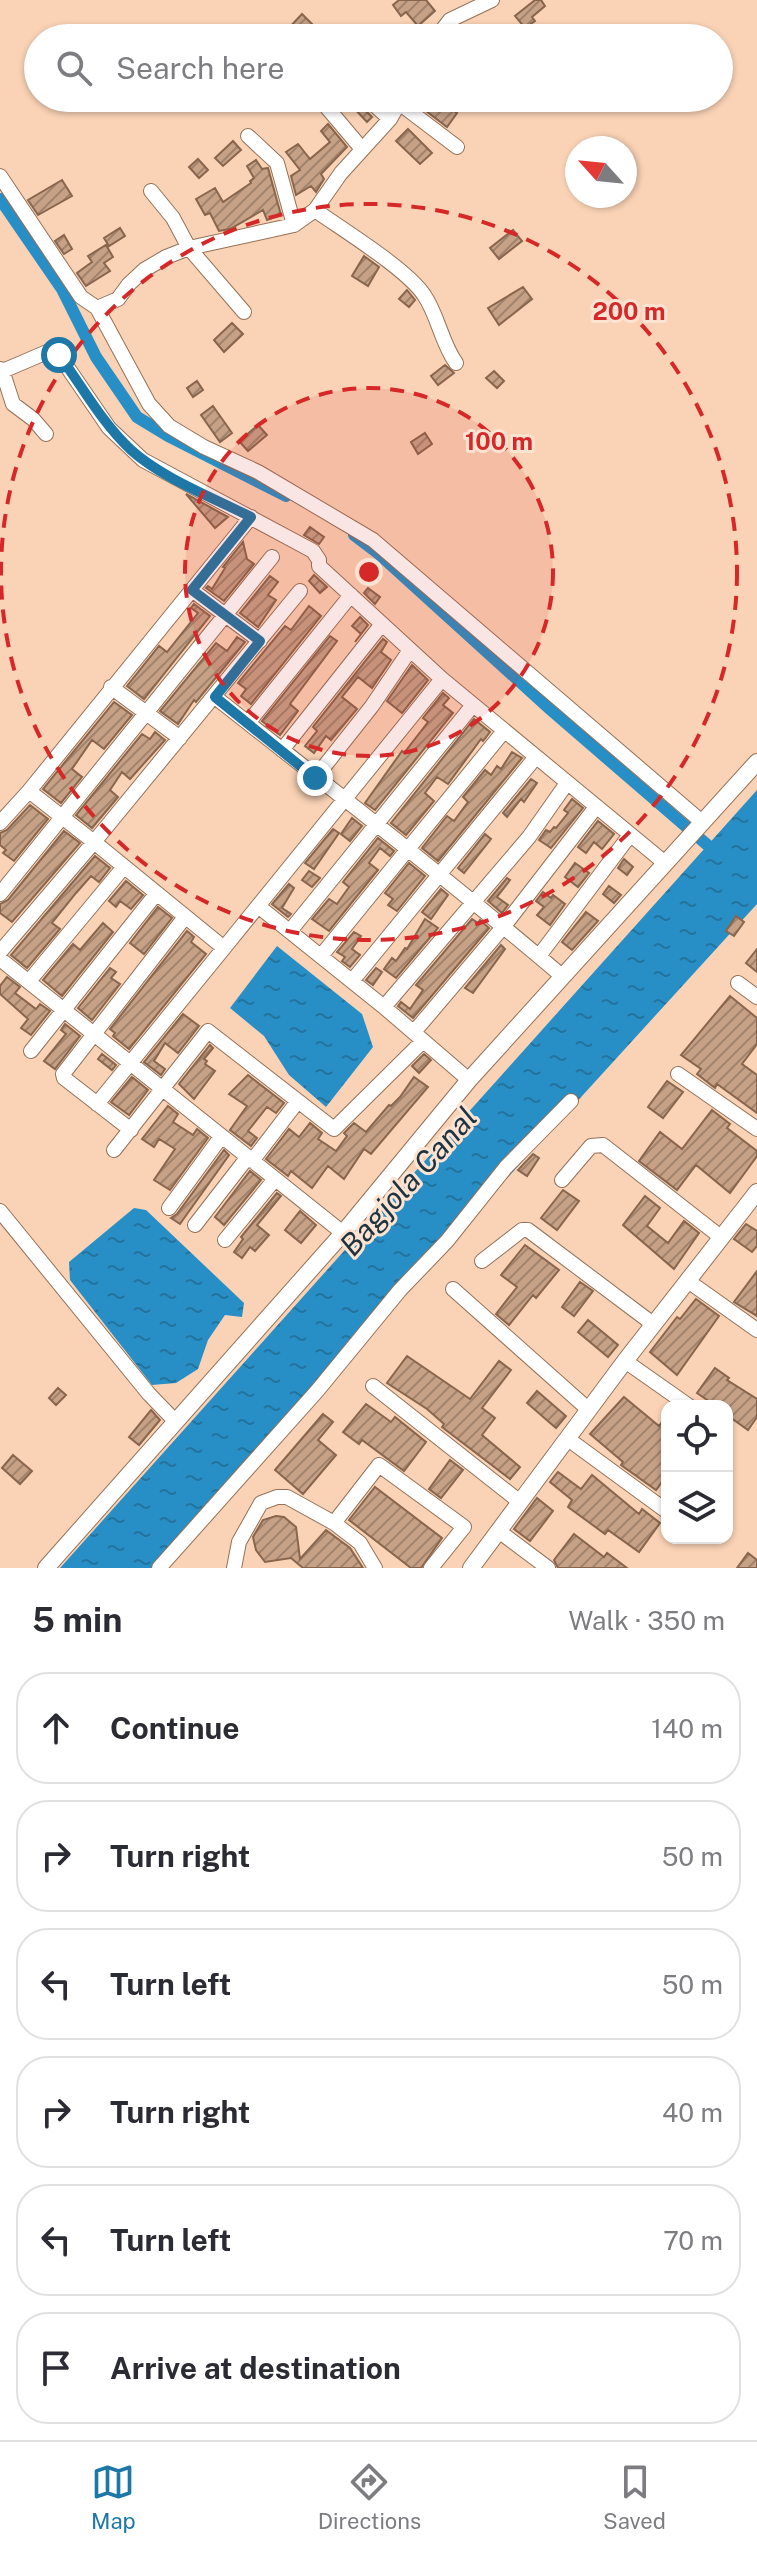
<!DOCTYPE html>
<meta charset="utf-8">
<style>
:root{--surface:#fff;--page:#f2f2f3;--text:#2b2b33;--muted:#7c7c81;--line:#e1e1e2;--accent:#1e78a7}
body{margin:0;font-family:"Public Sans",sans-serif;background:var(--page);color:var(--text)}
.controls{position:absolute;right:24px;bottom:24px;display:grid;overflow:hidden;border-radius:16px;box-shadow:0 2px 6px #0004}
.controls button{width:72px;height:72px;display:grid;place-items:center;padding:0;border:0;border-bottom:2px solid var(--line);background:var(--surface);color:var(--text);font:40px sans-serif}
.compass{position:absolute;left:565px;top:136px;width:72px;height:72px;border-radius:50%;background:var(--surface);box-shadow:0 2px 6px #0004;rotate:297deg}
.stop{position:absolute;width:24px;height:24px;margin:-18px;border:6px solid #1e78a7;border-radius:50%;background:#fff}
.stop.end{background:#1e78a7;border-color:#fff;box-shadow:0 2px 8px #0008}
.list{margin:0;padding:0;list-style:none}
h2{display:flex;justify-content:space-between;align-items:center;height:104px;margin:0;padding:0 32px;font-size:34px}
h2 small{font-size:26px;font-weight:400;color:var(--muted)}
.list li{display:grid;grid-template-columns:52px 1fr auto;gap:24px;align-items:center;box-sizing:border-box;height:112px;margin:0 16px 16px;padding:0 16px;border:2px solid var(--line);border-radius:32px}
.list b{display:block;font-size:30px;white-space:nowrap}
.list em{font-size:26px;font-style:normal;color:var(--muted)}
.icon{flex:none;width:44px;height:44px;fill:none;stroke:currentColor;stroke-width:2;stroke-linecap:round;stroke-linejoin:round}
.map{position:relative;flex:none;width:757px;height:1568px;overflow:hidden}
.search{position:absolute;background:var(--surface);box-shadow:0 2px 6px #0004;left:24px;right:24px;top:24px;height:88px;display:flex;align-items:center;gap:20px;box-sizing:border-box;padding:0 28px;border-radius:44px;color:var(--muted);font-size:30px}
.sheet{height:872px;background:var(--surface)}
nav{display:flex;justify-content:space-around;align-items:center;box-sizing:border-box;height:112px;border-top:2px solid var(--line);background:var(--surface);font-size:22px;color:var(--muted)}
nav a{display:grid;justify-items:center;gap:4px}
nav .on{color:var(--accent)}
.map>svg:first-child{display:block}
.water{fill:url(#water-ripples)}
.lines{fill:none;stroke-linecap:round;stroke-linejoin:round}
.canal{stroke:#278fc5;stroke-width:12}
.building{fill:url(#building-hatch);stroke:#88654c;stroke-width:2}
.minor-casing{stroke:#947157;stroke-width:16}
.tertiary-casing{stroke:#947157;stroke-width:18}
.minor{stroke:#fff;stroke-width:14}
.tertiary{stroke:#fff;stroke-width:16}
.route{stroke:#1e78a7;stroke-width:10}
.ring{fill:none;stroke:#d62828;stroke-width:4;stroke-dasharray:14 10}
.labels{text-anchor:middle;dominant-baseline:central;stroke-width:6;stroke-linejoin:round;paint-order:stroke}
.water-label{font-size:30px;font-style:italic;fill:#1e3340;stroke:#fce3d2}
.centre{fill:#d62828;stroke:#fce3d2;stroke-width:4}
.ring-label{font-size:24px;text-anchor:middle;font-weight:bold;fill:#d62828;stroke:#fce3d2;stroke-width:6;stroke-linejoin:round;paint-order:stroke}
</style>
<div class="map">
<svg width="757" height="1568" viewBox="0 0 757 1568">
<defs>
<pattern id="water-ripples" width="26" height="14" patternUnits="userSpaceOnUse" patternTransform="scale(2)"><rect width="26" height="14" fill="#278fc5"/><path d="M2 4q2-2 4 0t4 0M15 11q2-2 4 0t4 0" fill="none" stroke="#22749f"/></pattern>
<pattern id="building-hatch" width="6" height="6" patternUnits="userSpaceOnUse" patternTransform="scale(2)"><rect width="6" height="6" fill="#c6a186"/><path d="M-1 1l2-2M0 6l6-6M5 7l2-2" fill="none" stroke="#a1836d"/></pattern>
</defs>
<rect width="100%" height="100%" fill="#fad3b6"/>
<!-- water -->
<path class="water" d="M757 790V904L152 1568H60Z
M277 946 362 1014 373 1047 326 1107 289 1075 264 1036 230 1008Z
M134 1208 146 1210 244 1303 242 1317 225 1315 208 1340 198 1369 176 1383 152 1385 70 1280 69 1262Z"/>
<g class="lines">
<!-- canal -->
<path class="canal" d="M0 199 62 289 96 357 137 417 170 437 286 496
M354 535 379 554 551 710 719 855"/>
</g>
<!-- building -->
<path class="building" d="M399 0H426L435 11 418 26 406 12 401 16 393 5Z
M535 0H541L545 6 532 17 535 21 525 28 515 16Z
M302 14 314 26 302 38H298L288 29Z
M429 98H436L457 113 447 127 421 107Z
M358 103 372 117 367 122 353 107Z
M328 124 347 147 321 174 324 179 316 192 311 186 296 195 291 176 300 170 286 152 298 144 310 159 330 142 321 131Z
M408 129 432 153 420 164 396 141Z
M233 141 241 150 223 166 215 158Z
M198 159 208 170 199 178 189 167Z
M256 160 262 169 268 168 281 215 267 220 263 210 230 229 219 231 210 213 205 215 196 199 215 188 223 202 251 183 250 181 254 178 247 166Z
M62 180 72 196 38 215 28 200Z
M120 228 125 236 109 246 104 238Z
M513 230 522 241 499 259 490 248Z
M64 235 72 249 64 254 55 241Z
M106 245 113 257 104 263 110 271 86 286 77 273 92 262 88 256Z
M364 256 379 267 368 286 352 276Z
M523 287 532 299 499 325 488 308Z
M407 290 415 300 409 307 399 299Z
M232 323 243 334 224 352 214 340Z
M445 365 454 373 438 385 431 376Z
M494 371 504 381 497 388 486 378Z
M197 381 203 390 193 397 187 388Z
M213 406 232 433 220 442 201 415Z
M258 425 267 435 248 451 239 441Z
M425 433 432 444 418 454 411 442Z
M186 494 228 517 215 528Z
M310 527 324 537 319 544 304 535Z
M243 542 247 559 254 564 224 601 206 588 208 586 212 589 225 568 223 567Z
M314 575 327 587 320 593 309 581Z
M270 576 278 582 268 595 276 600 258 627 240 613Z
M368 588 380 597 375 604 364 593Z
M194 604 210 616 144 699 127 686 159 646 167 652 198 613 191 608Z
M309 606 321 616 251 704 241 696 246 689 238 683 285 626 291 630Z
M360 617 368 625 355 642 361 634 352 626Z
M330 636 337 641 290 704 298 711 280 735 262 721Z
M237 637 245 642 196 702 194 700 178 724 160 711 216 643 227 651Z
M383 639 387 642 381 652 391 660 372 688 358 677 342 697 357 709 331 740 326 736 314 753 305 746 317 731 313 727Z
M412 665 428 680 402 713 387 701Z
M443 693 449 698 443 705 453 713 375 810 365 803 402 751 404 753 428 722 423 718Z
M114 702 132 715 104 749 92 740 72 769 82 777 61 803 43 789Z
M474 719 490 732 483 741 481 739 448 784 437 777 425 793 434 801 406 835 391 823Z
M155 732 165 740 130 779 122 772 110 790 118 797 92 828 76 815 142 734 150 739Z
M512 752 522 758 438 861 422 848 447 816 454 821 468 802 463 797 485 770 491 775 497 766 501 769Z
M531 779 537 783 524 802 521 799 507 817 503 813Z
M572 799 583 808 551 848 539 840 546 830 550 832 554 827 556 828 568 813 564 810Z
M30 805 48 819 14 861 3 853 6 850 0 845V833L7 830Z
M352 818 362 826 350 841 341 834Z
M598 821 614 834 602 849 594 842 586 853 578 847Z
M333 829 339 833 314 869 305 863Z
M64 831 80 843 12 922 0 913V904L8 900Z
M485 834 491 839 464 873 458 868Z
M378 838 394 851 390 856 380 848 369 863 378 870 329 931 312 919 329 899 337 904 349 887 343 882Z
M95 856 110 868 99 882 91 876 76 893 52 923 60 929 27 968 11 955Z
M624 859 633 867 627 875 618 868Z
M409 863 425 876 397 911 388 905 393 899 385 893Z
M575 863 589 873 578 887 565 877Z
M309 871 320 878 312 887 302 880Z
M507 878 510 880 497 897 508 905 502 913 488 901Z
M126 881 143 895 131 909 120 901 116 907 109 901Z
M289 884 294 888 282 908 291 914 288 917 272 904Z
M609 886 621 895 614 903 603 894Z
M441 889 448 895 431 919 422 912Z
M543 892 551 898 553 895 565 904 550 925 537 915 544 907 536 901Z
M158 907 172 918 144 954 130 943Z
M586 912 598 921 572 950 562 942Z
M736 916 744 922 734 936 726 931Z
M425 919 438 928 396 978 384 969 392 958 396 961 405 948 407 949Z
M472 919 478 923 480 920 489 928 413 1018 398 1006 401 1002 410 1009 423 990 416 985Z
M103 923 113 932 62 996 43 980 73 944 80 950Z
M187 931 194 937 191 942 206 954 129 1049 113 1036 115 1033 110 1029Z
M354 932 361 936 352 949 360 955 350 967 342 961 345 957 337 952Z
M501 945 505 949 473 993 465 988Z
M757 949V972L746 963Z
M110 968 116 972 111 978 120 984 92 1020 78 1008Z
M376 968 382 972 373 985 366 980Z
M7 977 20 987 15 993 36 1009 40 1004 50 1011 31 1035 21 1028 28 1019 0 994V986Z
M730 996 757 1018V1044L742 1064 757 1075V1113L717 1084 715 1088 697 1074 701 1069 681 1055Z
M183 1014 199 1026 178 1053 165 1043 154 1061 165 1069 161 1075 144 1062Z
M65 1024 80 1036 55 1069 44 1061 66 1034 61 1030Z
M210 1045 213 1048 204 1059 207 1061 205 1064 215 1071 194 1099 179 1084Z
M102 1054 116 1065 112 1070 98 1059Z
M424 1054 431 1060 419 1073 412 1066Z
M248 1075 284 1103 276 1113 267 1107 248 1131 257 1138 251 1146 230 1130 247 1106 229 1094Z
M132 1077 148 1090 129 1115 111 1102Z
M414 1077 428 1087 371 1154 364 1149 344 1179 328 1166 312 1188 291 1171 288 1176 266 1159 289 1129 299 1137 310 1123 322 1133 318 1139 336 1151 347 1136 344 1133 354 1123 366 1132 389 1105 391 1106 400 1097Z
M667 1081 683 1092 663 1118 648 1107Z
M168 1106 178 1114 173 1122 193 1135 197 1129 208 1138 170 1190 154 1180 175 1149 159 1139 154 1147 142 1139Z
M712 1110 730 1124 727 1128 757 1151V1156L730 1193 696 1165 677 1190 639 1161 660 1132 682 1149Z
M224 1150 229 1155 180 1224 171 1218 177 1214Z
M533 1154 539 1158 527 1176 518 1170Z
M250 1171 261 1180 224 1225 215 1217Z
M563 1190 579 1201 557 1230 541 1218Z
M277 1193 281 1196 257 1225 269 1235 255 1251 250 1247 242 1258 234 1252 243 1239 241 1237Z
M645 1196 660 1208 647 1226 668 1243 684 1221 699 1233 674 1269 623 1225Z
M300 1211 316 1225 301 1243 285 1230Z
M746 1224 757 1231V1246L752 1252 734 1239Z
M525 1245 559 1270 536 1298 533 1295 509 1325 496 1314 517 1287 501 1275Z
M757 1271V1316L734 1302Z
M580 1282 593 1291 574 1316 562 1307Z
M696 1299 719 1316 677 1375 650 1352 677 1317 680 1319Z
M588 1320 618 1345 608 1357 578 1332Z
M407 1356 470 1399 499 1361 511 1370 482 1408 495 1418 482 1435 520 1467 510 1479 442 1427 444 1424 427 1409 387 1383Z
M715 1368 729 1378 727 1380 757 1399V1417L748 1430 727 1415V1406H716L697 1393Z
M58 1388 66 1395 56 1405 49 1398Z
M537 1391 566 1416 556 1428 527 1403Z
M624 1397 659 1426 667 1415V1475L656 1490 621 1465 623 1462 590 1434Z
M366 1404 391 1422 395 1417 426 1442 404 1471 362 1440 359 1444 343 1432Z
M151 1410 160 1420 139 1445 129 1437Z
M323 1414 333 1422 318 1440 336 1455 303 1494 275 1470Z
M13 1455 32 1471 20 1484 2 1468Z
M450 1460 463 1470 441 1498 429 1489Z
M558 1472 581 1489 592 1475 639 1514 642 1509 660 1523 639 1552 608 1530 605 1534 568 1507 572 1500 550 1482Z
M375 1487 442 1538 421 1568H411L349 1520Z
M537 1498 553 1511 530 1541 514 1529Z
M276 1516 284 1517 296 1527 300 1559 326 1530 350 1548 363 1568H303L291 1558 265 1562 256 1550 253 1537 263 1520Z
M574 1534 604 1557 607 1553 627 1568H558L554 1560Z
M748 1553 757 1560V1568H737Z"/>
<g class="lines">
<defs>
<path id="minor" d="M436 38 450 20 492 0
M319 98 362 149
M367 98 390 119
M399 103 457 147
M248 136 277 163 294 225
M0 176 81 297 97 308 118 299 129 284 144 270 166 257 189 248 294 225 315 210 341 173 390 119 402 98
M151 191 173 218 189 248 244 312
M315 210C343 230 407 269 424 295 438 315 441 342 456 363
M97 308 149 404 169 426 204 447 258 472 373 540 702 822
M0 369 5 370 47 352 59 355 109 428 143 460 313 551 319 560V566L442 679 665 863
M2 370 13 404 33 419 46 434
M192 590 260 641
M300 591 94 842 224 948 258 906 384 1007 469 1080
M111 687 180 738
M215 697C332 789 449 880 562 976
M248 723 351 595
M282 750 382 624
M315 778 372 706 410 650
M0 823 29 791 251 517
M0 894 272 557
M258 906 442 679
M290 931 473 705
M0 952 94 842 29 791
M321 956 504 731
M539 956 630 835
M0 959 343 1233
M30 980 123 868
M352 981 535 758
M738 983 757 997
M384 1007 529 837 567 783
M414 1032 504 926 596 807
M31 1051 156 894
M678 1074 757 1129
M97 1104 224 948
M131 1130 64 1078 63 1074 185 917
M114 1150 208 1031 334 1129 423 1041
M252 1161 298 1101
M562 1180 591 1146 603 1145 722 1238
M169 1208 221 1137
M0 1211 149 1394 176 1422
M195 1225 247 1158
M225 1240 275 1179
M482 1261 522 1230H528L653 1324
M688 1281 757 1330
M453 1289 589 1410
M625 1361 689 1406
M373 1386 520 1502
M568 1439 665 1510
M334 1523 379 1465 464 1527 431 1568
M500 1532 548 1568
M159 1568 317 1391 400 1290 447 1241 506 1167 571 1101
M234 1568 239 1542 261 1503 277 1497H287L334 1523 360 1543 375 1568"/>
<path id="tertiary" d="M46 1568 343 1233 469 1080 757 762
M471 1568 625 1361 757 1192"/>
</defs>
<!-- minor casing -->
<use href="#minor" class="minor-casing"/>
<!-- tertiary casing -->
<use href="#tertiary" class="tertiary-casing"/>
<!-- minor -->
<use href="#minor" class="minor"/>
<!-- tertiary -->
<use href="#tertiary" class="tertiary"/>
</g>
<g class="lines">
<!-- route -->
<path class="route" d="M59 355C82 386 102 423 131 450 162 478 212 497 251 517L192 590 260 641 215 697 315 778"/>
</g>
<!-- distance rings -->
<circle cx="369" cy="572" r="184" fill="#d62828" fill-opacity=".12"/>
<g class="ring">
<circle cx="369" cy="572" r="184"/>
<circle cx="369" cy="572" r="368"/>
</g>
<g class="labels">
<!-- water labels -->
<g class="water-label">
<text transform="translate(408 1181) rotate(-48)">Bagjola Canal</text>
</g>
</g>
<circle cx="369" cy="572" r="12" class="centre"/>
<g class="ring-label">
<text x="629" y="320">200 m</text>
<text x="499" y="450">100 m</text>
</g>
</svg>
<div class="controls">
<button><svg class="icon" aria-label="locate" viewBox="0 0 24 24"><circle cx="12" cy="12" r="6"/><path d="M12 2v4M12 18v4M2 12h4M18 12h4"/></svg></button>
<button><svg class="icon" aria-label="layers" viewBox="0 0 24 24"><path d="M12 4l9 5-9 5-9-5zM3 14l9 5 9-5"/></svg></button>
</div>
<svg class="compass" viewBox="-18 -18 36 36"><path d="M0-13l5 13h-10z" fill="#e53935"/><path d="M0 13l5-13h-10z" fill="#7c7c81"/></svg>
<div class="stop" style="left:59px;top:355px"></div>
<div class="stop end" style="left:315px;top:778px"></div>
<div class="search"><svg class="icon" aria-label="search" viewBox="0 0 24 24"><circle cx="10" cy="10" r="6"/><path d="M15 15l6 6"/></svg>Search here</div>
</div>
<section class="sheet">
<h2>5 min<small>Walk · 350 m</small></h2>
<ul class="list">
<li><svg class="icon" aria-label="ahead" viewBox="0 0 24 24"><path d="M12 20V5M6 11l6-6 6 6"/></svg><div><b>Continue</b></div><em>140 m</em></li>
<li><svg class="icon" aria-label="right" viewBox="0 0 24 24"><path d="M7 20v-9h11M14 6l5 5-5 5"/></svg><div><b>Turn right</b></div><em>50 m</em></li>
<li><svg class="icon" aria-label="left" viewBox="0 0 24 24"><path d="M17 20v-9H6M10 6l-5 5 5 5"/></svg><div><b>Turn left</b></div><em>50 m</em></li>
<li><svg class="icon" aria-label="right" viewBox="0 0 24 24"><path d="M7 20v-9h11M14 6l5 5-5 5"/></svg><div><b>Turn right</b></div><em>40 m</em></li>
<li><svg class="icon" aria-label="left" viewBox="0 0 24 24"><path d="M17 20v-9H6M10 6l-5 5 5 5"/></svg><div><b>Turn left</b></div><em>70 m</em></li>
<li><svg class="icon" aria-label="arrive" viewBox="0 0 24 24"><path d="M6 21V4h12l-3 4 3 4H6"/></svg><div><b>Arrive at destination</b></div></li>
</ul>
</section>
<nav>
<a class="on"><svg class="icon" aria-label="map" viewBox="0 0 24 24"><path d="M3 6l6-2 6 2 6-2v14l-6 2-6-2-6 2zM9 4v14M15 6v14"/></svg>Map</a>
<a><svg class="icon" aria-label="directions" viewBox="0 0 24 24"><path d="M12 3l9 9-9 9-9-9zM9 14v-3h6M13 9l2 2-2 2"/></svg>Directions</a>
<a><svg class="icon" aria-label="saved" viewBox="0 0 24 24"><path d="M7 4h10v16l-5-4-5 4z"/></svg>Saved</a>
</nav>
